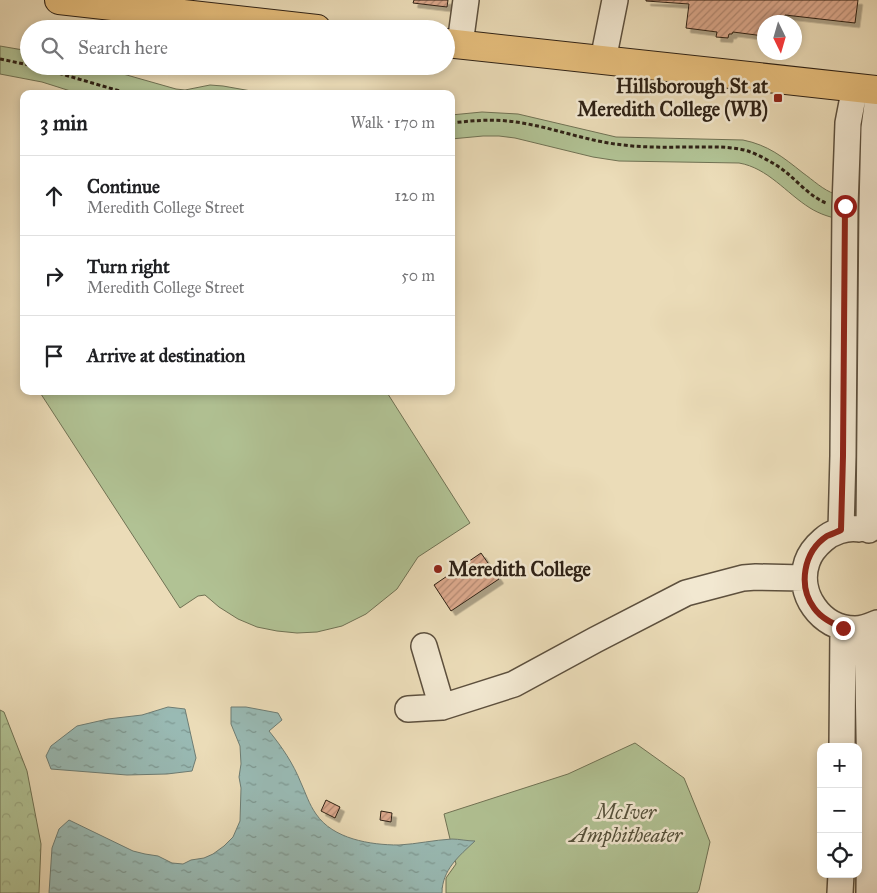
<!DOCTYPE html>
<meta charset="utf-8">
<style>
:root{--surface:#fff;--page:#f2f2f2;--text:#202124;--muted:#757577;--line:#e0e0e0}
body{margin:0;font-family:"IM FELL Great Primer",serif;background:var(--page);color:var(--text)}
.controls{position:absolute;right:15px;bottom:15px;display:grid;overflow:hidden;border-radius:10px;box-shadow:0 2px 8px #0003}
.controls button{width:45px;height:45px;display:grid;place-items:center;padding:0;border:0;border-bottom:1px solid var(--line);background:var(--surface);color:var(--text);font:25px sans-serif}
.compass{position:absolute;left:757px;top:15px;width:45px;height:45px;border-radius:50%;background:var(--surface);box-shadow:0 2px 8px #0003;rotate:175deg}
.stop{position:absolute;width:15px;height:15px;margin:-11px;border:4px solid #8f2418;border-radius:50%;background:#fff}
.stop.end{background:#8f2418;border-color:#fff;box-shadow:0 1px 5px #0008}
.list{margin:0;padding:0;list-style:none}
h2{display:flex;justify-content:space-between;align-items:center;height:65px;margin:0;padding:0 20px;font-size:21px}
h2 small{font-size:16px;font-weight:400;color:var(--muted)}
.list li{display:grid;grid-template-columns:32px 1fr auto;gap:15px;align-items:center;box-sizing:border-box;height:80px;padding:0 20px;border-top:1px solid var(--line)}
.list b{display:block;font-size:19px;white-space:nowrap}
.list p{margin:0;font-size:16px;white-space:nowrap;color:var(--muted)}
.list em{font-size:16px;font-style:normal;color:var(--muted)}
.icon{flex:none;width:28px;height:28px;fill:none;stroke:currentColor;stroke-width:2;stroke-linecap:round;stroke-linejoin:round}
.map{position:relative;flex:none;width:877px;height:893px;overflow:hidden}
.search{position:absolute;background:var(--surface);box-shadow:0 2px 8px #0003;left:20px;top:20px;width:435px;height:55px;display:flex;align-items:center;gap:12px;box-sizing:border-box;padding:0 18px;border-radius:28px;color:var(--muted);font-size:19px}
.panel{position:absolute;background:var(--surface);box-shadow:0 2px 8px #0003;left:20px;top:90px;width:435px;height:305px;border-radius:10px}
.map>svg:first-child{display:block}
.green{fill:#b1c294;stroke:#707254}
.forest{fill:url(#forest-crowns);stroke:#707254}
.water{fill:url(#water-ripples);stroke:#6e7d74}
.building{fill:url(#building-hatch);stroke:#2e2115;filter:url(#shadow)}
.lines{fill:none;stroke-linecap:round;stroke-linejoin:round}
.minor-casing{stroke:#5d503e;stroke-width:28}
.major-casing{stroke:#2e2115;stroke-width:30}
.path{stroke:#2e2115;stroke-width:3;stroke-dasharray:4 2.5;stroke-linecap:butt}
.minor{stroke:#f2e8d1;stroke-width:25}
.major{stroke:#e6be7c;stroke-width:28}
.route{stroke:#8f2418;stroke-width:6}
.poi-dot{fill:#8f2418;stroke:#f2e8d1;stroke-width:2}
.labels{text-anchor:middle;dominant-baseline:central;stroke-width:5;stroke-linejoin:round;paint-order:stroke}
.poi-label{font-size:20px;font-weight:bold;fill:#2e2115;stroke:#f2e8d1;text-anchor:end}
.park-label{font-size:20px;font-style:italic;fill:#55513b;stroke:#f2e8d1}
</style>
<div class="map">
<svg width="877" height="893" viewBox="0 0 877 893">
<defs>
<pattern id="forest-crowns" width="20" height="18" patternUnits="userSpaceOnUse" patternTransform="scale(1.25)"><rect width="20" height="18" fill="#b1c294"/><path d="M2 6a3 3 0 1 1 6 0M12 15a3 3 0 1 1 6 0" fill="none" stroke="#99a67f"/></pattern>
<pattern id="water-ripples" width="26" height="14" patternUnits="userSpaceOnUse" patternTransform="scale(1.25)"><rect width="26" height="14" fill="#99bab4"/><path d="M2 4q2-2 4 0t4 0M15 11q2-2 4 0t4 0" fill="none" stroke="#7d9791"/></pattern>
<pattern id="building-hatch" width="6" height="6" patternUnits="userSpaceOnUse" patternTransform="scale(1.25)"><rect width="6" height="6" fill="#dca98d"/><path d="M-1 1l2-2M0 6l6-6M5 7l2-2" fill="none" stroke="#b38972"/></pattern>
<filter id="shadow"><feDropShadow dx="4.5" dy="4.5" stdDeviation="0" flood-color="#0004"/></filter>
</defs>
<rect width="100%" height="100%" fill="#ebdcb8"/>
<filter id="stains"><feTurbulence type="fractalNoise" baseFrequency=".004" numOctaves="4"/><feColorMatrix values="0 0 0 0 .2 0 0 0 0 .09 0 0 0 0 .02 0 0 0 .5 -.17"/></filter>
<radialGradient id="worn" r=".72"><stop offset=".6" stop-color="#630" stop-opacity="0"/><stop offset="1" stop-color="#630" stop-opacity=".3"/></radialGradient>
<!-- green -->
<path class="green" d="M0 46 29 51V66H95L176 89 185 90 210 85 223 86 268 94H80L42 82 0 74Z
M482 112 518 114 616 137 743 140C768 145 783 157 803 173 813 180 823 190 835 194 848 198 863 198 877 198V222C853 221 831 221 810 208 786 193 768 168 739 163L619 161 593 157 515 138 499 136H483L451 139V115Z
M39 391H386L470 523 418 557 397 589 366 614 342 626 317 632 297 633 277 631 257 627 238 619 219 607 205 595 198 596 180 608Z
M635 743 684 778 710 842 699 890 697 893H446V878L456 864 444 814 568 774Z"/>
<!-- forest -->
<path class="forest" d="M0 710 4 712 27 771 41 844 39 893H0Z"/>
<!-- water -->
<path class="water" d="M168 707 185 709 196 758 192 771 167 774 127 775 51 769 46 756 51 746 77 726 108 719 142 715Z
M231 707H246L278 713 282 720 269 731C282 747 293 763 301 783 306 794 309 804 316 814 333 839 370 845 399 845 417 844 434 840 452 839 459 839 467 841 475 841 459 856 442 870 442 893H49L52 848 59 829 69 820 133 851 145 854 158 856 172 863 183 864 191 860 204 858 213 854 224 846 233 837 240 821 241 788 239 777 241 764 240 746 231 724Z"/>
<!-- building -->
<path class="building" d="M414 0H448L447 7 413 3Z
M646 0H858L855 23 785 15 784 22H764V36L733 32 732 34H729L728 38 716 37 717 32 686 28 689 4 646 1Z
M851 481H859V492H851Z
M481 553 499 579 451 611 434 585Z
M326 800 340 807 335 818 321 811Z
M381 811 392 813 391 822 380 820Z"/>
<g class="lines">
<defs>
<path id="minor" d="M460 44 466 0
M603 60 615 0
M859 529C846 527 832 532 823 540 816 546 810 553 807 562 796 593 821 629 855 629 863 629 870 626 877 623
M841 530 843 456 845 206 848 123 855 87
M869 530 872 207 874 128 877 105
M867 628 870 783 869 893
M424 646 442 707
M408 709 442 707 514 684 595 640 686 593 743 578 756 577 804 578
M842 747 843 628
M840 893 841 874"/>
<path id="major" d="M59 0 317 29
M446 43 877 90"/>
</defs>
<!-- minor casing -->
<use href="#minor" class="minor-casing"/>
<!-- major casing -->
<use href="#major" class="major-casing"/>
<!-- path -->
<path class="path" d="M0 59 29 65
M34 66 130 94
M194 94 200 93 217 94
M451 123C470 121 489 119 508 121 547 125 584 141 623 145 647 148 671 147 695 147 713 147 730 146 748 151 761 156 776 164 787 173 799 183 811 197 826 203"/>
<!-- minor -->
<use href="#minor" class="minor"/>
<!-- major -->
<use href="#major" class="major"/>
</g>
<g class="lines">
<!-- route -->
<path class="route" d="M843 628C832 623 821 618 814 608 798 586 803 552 827 536 832 534 837 532 841 530L843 456 845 206"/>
</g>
<!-- markers -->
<g class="poi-dot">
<rect x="773" y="93" width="10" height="10" rx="2.5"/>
<circle cx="438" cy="569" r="5"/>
</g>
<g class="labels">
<!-- poi labels -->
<g class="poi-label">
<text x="768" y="86">Hillsborough St at<tspan x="768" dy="23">Meredith College (WB)</tspan></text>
<text x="448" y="569" text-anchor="start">Meredith College</text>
</g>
<!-- park labels -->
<g class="park-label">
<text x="626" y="812">McIver<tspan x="626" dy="23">Amphitheater</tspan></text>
</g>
</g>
<rect width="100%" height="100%" filter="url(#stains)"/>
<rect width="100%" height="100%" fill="url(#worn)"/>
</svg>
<div class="controls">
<button>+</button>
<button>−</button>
<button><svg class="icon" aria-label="locate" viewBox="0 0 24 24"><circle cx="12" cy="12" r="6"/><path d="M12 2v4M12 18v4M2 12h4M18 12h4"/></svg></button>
</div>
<svg class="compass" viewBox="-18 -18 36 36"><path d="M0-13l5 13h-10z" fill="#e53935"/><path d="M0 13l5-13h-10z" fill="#757577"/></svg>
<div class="stop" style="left:845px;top:206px"></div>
<div class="stop end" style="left:843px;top:628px"></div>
<div class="search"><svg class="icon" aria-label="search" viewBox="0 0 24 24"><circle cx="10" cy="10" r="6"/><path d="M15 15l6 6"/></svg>Search here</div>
<section class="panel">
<h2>3 min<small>Walk · 170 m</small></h2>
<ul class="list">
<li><svg class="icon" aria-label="ahead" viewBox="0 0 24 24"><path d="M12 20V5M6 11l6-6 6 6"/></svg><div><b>Continue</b><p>Meredith College Street</p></div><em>120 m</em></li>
<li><svg class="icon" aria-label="right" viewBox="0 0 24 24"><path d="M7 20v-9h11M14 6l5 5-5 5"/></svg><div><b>Turn right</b><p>Meredith College Street</p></div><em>50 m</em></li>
<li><svg class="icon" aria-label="arrive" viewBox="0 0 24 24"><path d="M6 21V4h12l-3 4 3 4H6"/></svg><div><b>Arrive at destination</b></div></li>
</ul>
</section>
</div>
